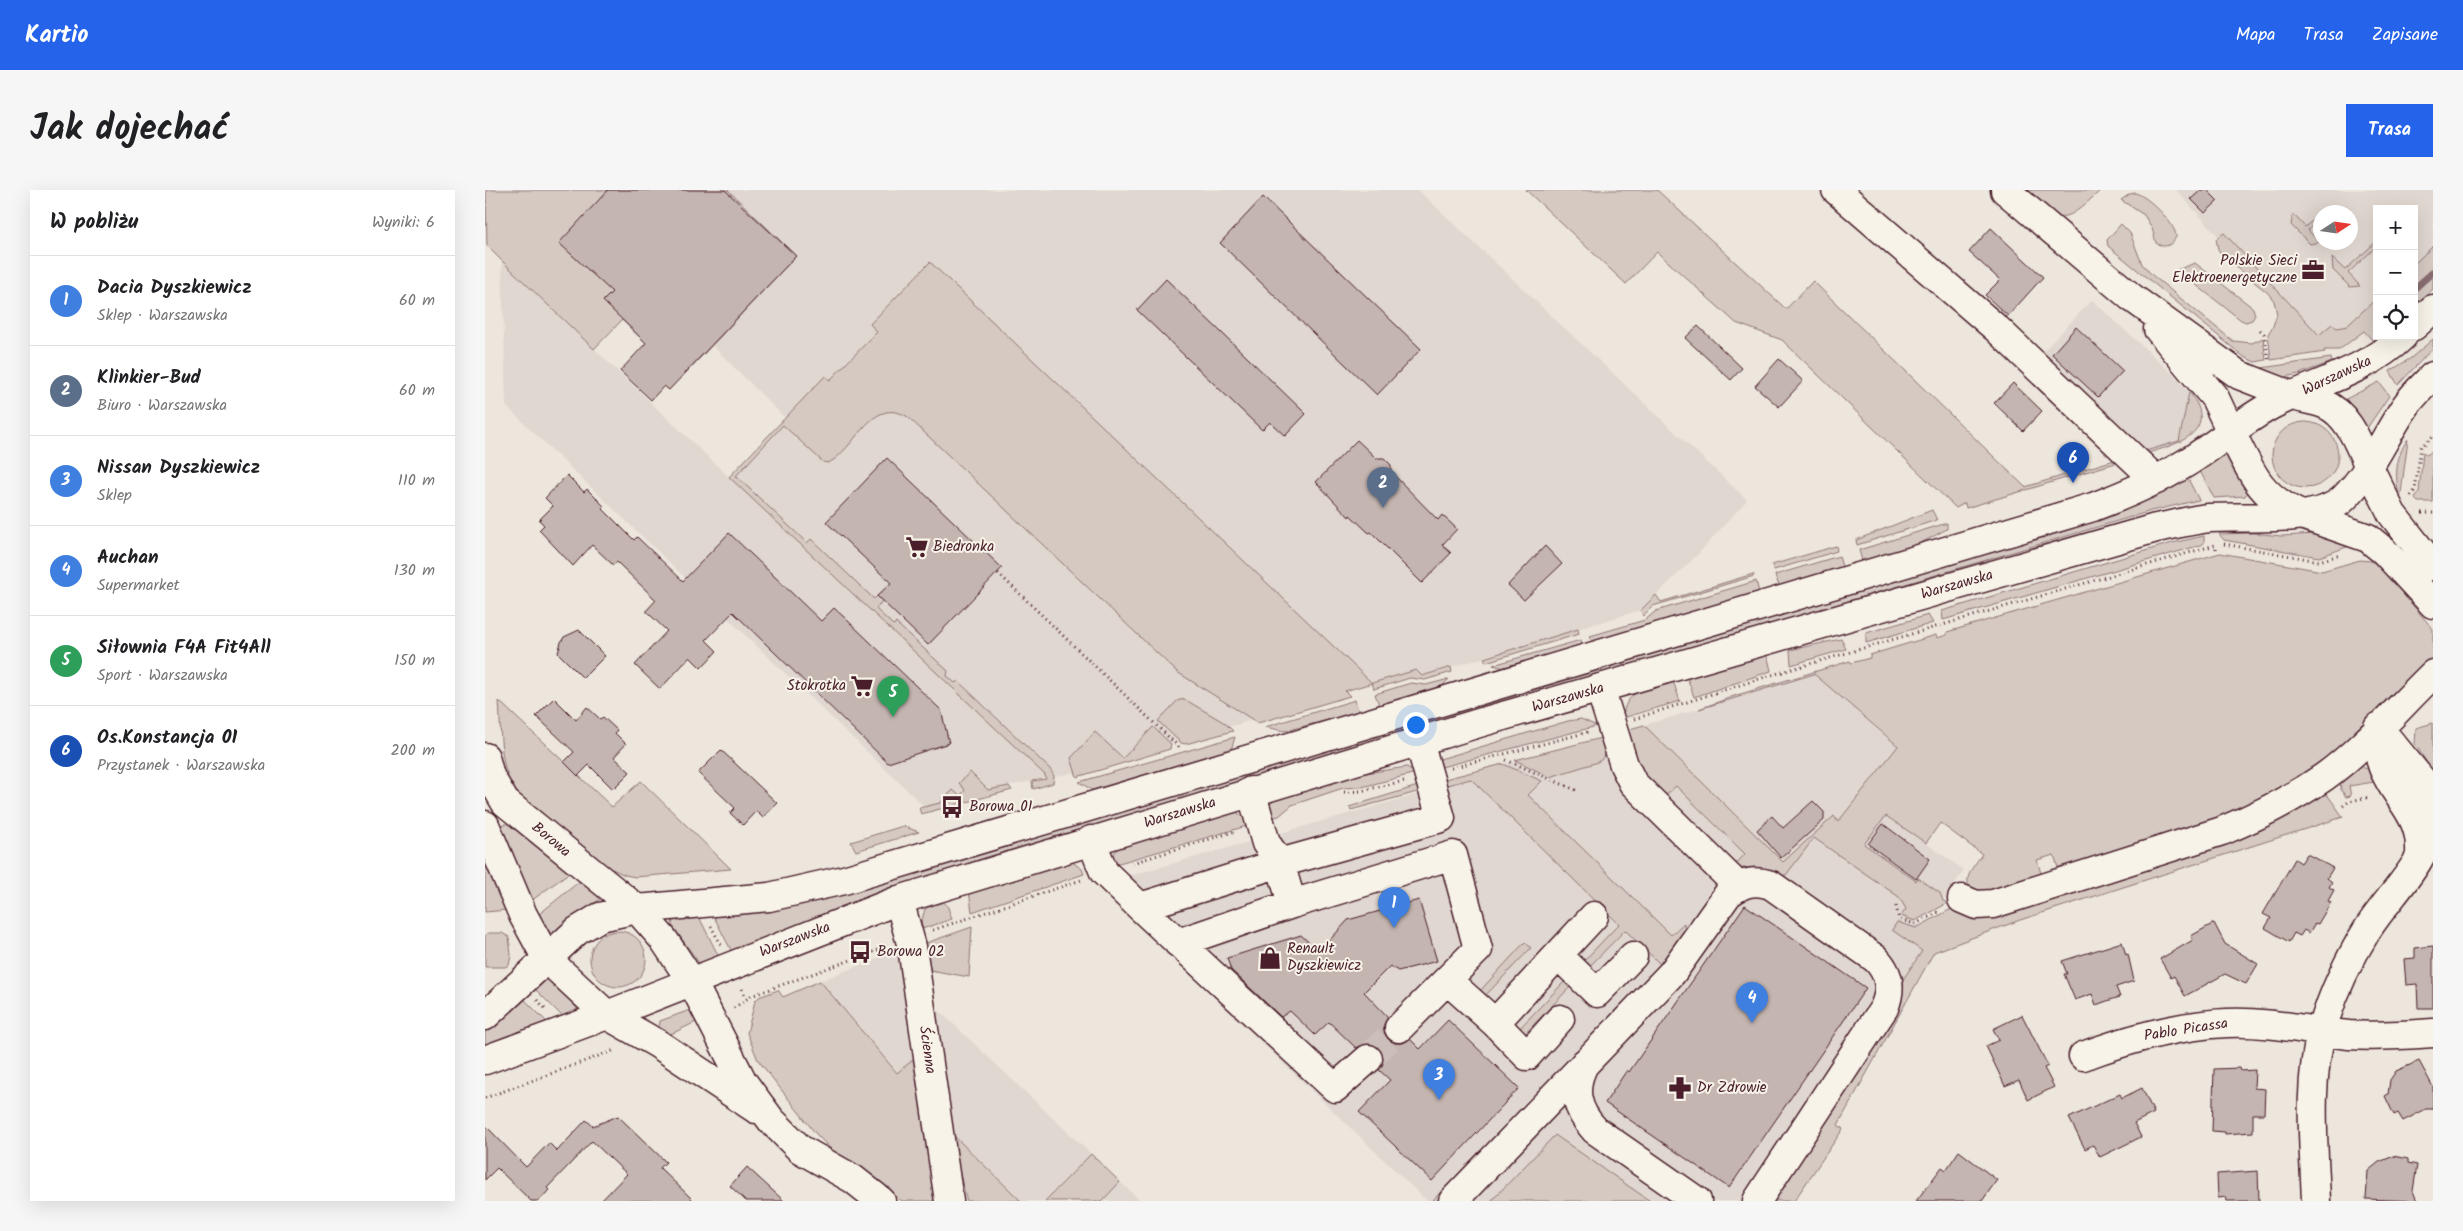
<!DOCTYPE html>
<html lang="pl">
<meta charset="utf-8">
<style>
:root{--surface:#fff;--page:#f6f6f6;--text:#202124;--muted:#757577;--line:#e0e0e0;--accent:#2563eb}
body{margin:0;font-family:Kalam,sans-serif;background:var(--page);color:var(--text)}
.controls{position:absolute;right:15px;top:15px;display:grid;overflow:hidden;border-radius:0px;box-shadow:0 5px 20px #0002}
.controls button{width:45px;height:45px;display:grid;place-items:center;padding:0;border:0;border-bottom:1px solid var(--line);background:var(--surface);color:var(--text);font:25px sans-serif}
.compass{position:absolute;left:1828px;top:15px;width:45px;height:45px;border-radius:50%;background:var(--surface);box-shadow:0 5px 20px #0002;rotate:78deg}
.you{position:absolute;left:930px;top:534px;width:18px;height:18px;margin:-12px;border:4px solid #fff;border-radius:50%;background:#1a73e8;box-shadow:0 0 0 8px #1a73e833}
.badge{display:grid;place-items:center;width:32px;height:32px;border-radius:50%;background:var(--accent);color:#fff;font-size:16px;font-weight:700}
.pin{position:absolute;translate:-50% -41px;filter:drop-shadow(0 1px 2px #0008)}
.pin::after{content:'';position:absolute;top:26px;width:18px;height:15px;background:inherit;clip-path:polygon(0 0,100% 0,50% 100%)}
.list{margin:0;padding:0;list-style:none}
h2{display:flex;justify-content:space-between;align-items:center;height:65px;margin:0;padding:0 20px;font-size:21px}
h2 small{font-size:16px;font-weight:400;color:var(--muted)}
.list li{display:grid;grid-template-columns:32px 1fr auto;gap:15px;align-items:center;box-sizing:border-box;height:90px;padding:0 20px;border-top:1px solid var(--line)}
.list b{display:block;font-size:19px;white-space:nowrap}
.list p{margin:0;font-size:16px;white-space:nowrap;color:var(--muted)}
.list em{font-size:16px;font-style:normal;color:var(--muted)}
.icon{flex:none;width:28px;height:28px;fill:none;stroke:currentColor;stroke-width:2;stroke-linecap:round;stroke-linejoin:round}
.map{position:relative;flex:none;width:1948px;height:1011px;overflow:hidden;border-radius:0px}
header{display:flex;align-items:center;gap:30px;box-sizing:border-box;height:70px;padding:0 25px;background:var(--accent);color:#fff}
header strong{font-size:24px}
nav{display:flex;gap:28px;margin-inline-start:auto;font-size:18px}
.intro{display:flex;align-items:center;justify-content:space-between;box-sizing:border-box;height:120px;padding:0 30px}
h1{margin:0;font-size:35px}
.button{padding:12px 22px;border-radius:0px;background:var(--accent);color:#fff;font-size:18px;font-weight:700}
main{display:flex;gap:30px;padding:0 30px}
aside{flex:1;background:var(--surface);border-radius:0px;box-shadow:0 5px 20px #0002}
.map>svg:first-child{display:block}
.built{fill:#e0d7d0;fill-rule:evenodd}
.green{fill:#d5c9c2;stroke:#907476}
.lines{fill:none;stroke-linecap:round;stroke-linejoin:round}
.stream{stroke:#896c6f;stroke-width:7}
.building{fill:#c4b5b0;stroke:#4a1f2b}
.minor-tunnel{stroke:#ccbeb9;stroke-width:28;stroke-dasharray:28 14;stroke-linecap:butt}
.minor-casing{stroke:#4a1f2b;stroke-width:31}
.major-casing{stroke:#4a1f2b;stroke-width:31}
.path{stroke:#4a1f2b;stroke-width:3;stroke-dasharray:1 4;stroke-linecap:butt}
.minor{stroke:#f7f3e8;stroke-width:28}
.major{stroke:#f7f3e8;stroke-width:28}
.labels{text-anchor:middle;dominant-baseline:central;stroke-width:4;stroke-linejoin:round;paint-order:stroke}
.poi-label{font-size:15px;fill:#4a1f2b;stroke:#f7f3e8;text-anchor:start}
.street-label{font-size:15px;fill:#4a1f2b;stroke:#f7f3e8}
</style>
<header>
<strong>Kartio</strong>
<nav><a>Mapa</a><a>Trasa</a><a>Zapisane</a></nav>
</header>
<div class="intro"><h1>Jak dojechać</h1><a class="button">Trasa</a></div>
<main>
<aside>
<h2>W pobliżu<small>Wyniki: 6</small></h2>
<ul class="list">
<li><span class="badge" style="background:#3f7fe0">1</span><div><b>Dacia Dyszkiewicz</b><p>Sklep · Warszawska</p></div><em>60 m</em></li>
<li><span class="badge" style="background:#5c6f8a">2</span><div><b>Klinkier-Bud</b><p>Biuro · Warszawska</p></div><em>60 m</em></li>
<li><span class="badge" style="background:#3f7fe0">3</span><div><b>Nissan Dyszkiewicz</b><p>Sklep</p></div><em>110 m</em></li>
<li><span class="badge" style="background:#3f7fe0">4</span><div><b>Auchan</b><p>Supermarket</p></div><em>130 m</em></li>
<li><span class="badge" style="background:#2e9e5b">5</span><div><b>Siłownia F4A Fit4All</b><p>Sport · Warszawska</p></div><em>150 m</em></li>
<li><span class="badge" style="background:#1a4fb4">6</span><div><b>Os.Konstancja 01</b><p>Przystanek · Warszawska</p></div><em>200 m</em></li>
</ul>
</aside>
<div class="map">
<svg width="1948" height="1011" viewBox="0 0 1948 1011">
<rect width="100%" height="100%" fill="#ece6dd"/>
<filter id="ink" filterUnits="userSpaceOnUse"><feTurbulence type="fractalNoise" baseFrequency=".02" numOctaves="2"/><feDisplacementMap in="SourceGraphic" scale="10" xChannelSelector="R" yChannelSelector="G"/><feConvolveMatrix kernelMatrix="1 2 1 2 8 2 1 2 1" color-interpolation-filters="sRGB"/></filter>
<g filter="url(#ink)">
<!-- built -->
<path class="built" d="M243 0H933L1262 310 1212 365 1156 420 937 486 931 480 887 493 878 485 789 523 744 537 591 582 503 600 441 618 21 216 17 71 244 287 300 228 227 155 311 66Z
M1691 0H1948V71L1929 88V19H1892V121L1838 160ZM1836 22H1866V52H1836Z
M1607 110 1689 185 1704 202 1694 251 1654 263 1551 169Z
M1329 484 1413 557 1375 607 1479 680 1458 711 1422 713 1449 762 1353 935 1358 939 1309 1011H942L612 695 986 589 1018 574 1120 547Z
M418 758 430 868 413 883 335 791Z
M449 816 606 964 560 1011H536L463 940Z
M635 992 656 1011H617Z"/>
<!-- green -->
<path class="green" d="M1 0H243L311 66 197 187 137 130 109 159 17 71 2 56Z
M1041 0H1172L1301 119 1328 91 1540 297 1633 269 1634 272 1481 318 1480 313 1471 318 1297 150 1251 133 1172 62 1141 94Z
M1539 0H1616C1576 36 1580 34 1539 0Z
M1650 3C1662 5 1692 35 1691 47 1687 55 1680 59 1671 53L1667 38 1659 25 1636 10 1645 4Z
M1836 23 1835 28 1823 40 1834 52 1825 54 1806 35 1808 24 1820 37Z
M1636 34 1645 43 1657 74 1667 85 1748 151 1767 153 1778 148 1781 170 1770 172 1759 167 1623 56 1622 50Z
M1739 43 1834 145 1847 134 1852 138 1862 136 1892 108V146L1887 150 1879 141 1854 160H1839L1840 162 1786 170 1783 144 1788 136 1792 124 1789 111 1783 103 1738 67 1733 59 1731 49Z
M1892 51V56L1863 83 1875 96 1865 97 1848 80 1847 68 1860 80Z
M1948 56V99L1929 116V74Z
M445 72 887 493 931 480 937 486 966 477 967 482 940 490 925 488 889 499 887 493 860 501 865 506 773 533 692 482 423 227C386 204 370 261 343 273L338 272 298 235 251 286 322 353 326 349 389 409 392 406 397 411 391 419 408 435 411 433 463 481 462 486 470 493 473 491 565 579 569 586 568 593 548 599 547 591 561 589 560 585 244 287 340 186 345 190 392 142 385 134Z
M1710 73 1768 118 1770 125 1767 130 1761 132 1756 130 1692 80Z
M1948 149V158L1913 195 1905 181 1926 168Z
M1846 168 1847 172 1814 184 1795 188 1766 183 1776 178Z
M1894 192 1904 206 1882 238 1861 209Z
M1704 202C1738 244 1687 256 1656 265L1654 263 1694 251Z
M1787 265a33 33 0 1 1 66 0a33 33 0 1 1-66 0Z
M1923 249 1915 311C1910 288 1909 269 1923 249Z
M1948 260V312H1933L1930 309 1934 302 1938 262 1942 265Z
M1740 263 1743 264 1763 302 1760 306 1729 308 1714 279Z
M1702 287 1714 310 1666 321 502 667 438 688 247 762 228 725Z
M1447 320 1452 330 1372 355 1371 350Z
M1462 333V339L1434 354 1377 371 1374 360Z
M1769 343 1796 346 1831 344 1870 354 1834 367 1739 350 1734 344Z
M1719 346V353L1716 355 1458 430 1457 421 1687 353Z
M1351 356 1352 361 1289 380 1287 375Z
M1735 363 1837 381 1875 370 1886 371 1894 376 1948 439V469L1852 563 1769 618 1575 684 1569 665 1552 670 1558 690 1508 706 1484 699C1479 685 1490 675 1497 664L1455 633 1441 653 1401 626 1379 654 1431 691 1433 688 1455 703 1458 711 1463 713 1430 731 1416 726 1421 719 1414 707 1329 648 1301 685 1294 686 1269 677 1250 679 1248 677 1260 664 1191 596 1178 608 1158 588 1141 540 1159 535 1298 672 1349 626 1353 632 1413 556 1329 484 1214 519 1249 506 1365 471 1366 473 1385 468V465L1451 445 1452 448 1462 445V442Z
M1354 366 1357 377 1294 396 1290 385Z
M1268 384 1269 386 1168 416 1158 426 1156 420 1171 405 1176 412Z
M1271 391 1274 402 1107 452 1105 446 1160 430 1171 421Z
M1443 425 1448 433 1381 453V443Z
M1093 439 1094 444 1001 472 999 468Z
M1356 449 1361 459 1306 475 1305 460Z
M1096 450 1097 455 1019 478 1008 475Z
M1280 466 1283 468 1286 481 1209 507 1202 487 1204 484Z
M964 489 956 497 894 515 890 504 926 493 941 495Z
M1188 491 1195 511 1138 528C1139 499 1165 497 1188 491Z
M699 509 740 533 748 541 701 554 696 553 673 531 692 511Z
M870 510 874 522 800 541 780 537Z
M14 511 127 617 156 591 246 679 150 687 140 685 125 678C99 658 32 615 23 587 14 564 16 535 14 511Z
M1096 529 1112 536 949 579 955 569 1083 531Z
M1948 533V582L1930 554 1931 538Z
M668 537 686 554 685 559 592 587 586 568 610 542 638 568Z
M750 547 747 557 741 563 740 561 607 600 594 592Z
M1120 547 1122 562 1116 570 1110 573 1065 587 1030 570Z
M1018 574 1057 591 1043 605 1186 745 1199 733 1200 743 1181 775 955 1011H947L1175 774 1140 740 1099 782 1094 776 1134 734 986 589 954 597 952 591Z
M1873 576 1886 580 1889 592 1864 596 1866 606 1861 607 1856 600 1855 589Z
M922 577 931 583 877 597 858 598 807 615 794 626 783 629C782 618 783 614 793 608L866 587 867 585Z
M485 582 503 600 524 596 527 600 436 624 434 618 455 613 468 600 475 606 480 600 474 593Z
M936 595V601L866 620 864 617Z
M1839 603 1844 607 1858 627 1535 730 1449 762 1353 935 1358 939 1309 1011H1283L1417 803V791L1437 761 1407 740 1412 732 1431 738 1472 716Z
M751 622 761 629 765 635 627 675C626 666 629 660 637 656Z
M19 634H24L85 682 46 711 16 639Z
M418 636 434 642 371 661 366 652Z
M586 671 597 679 599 684 487 722 484 701Z
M0 672 22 720 0 722Z
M96 690 114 705 115 709 68 743H65L53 725Z
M457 711 462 715 467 729 437 739 436 733 440 719Z
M214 727 234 767 217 773H214L187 735 188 729Z
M487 737 484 787 445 780 441 753Z
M105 769a28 28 0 1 1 56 0a28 28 0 1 1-56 0Z
M3 743H17L24 747 26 765 24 775 20 777H0V745Z
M1040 752 1046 758 1000 806 994 802Z
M60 789 64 790 92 818V823L79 828 50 799Z
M1081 790 1086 796 1035 849 1030 843Z
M335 791 412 883 430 868 455 1003 450 1011H417L349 962 331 944 273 870 262 843 270 811 274 807 293 800 298 807Z
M39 809 63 833 0 858V841Z
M205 820 213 831 184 845 174 838 175 831Z
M463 940 536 1011H482Z
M1070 945 1165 1011H1006Z
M606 964 635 992 617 1011H560Z"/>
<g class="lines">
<!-- stream -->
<path class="stream" d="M1929 99 1948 82"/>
</g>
<!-- building -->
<path class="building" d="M123 0H240L311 66 184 200 179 196 166 210 135 181 161 153 118 111 127 102 74 53Z
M1716 0H1722L1733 11 1720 23 1706 9Z
M778 7 936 159 892 205 735 53Z
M1506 38 1558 87 1523 126 1500 105 1515 90 1484 62Z
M681 89 821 224 800 246 785 232 777 240 652 120Z
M1213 136 1257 178 1246 190 1200 148Z
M1591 137 1638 181 1613 207 1567 164Z
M1294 169 1318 191 1294 217 1270 196Z
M1528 193 1557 221 1538 241 1509 213Z
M872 250 891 268H899L906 275V282L953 330 957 325 972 339 957 355 966 363 937 393 886 342 884 343 865 325 864 327 831 292Z
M402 268 517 378 443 455 392 406 406 393 341 332Z
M82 285 99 302 102 299 119 316 117 318 149 350 152 347 198 391 244 343 336 431 349 418 360 428 456 520 464 553 403 573 248 422 221 450 232 461 216 478 205 467 175 499 150 475 182 441 161 421 171 410 132 372 128 375 107 355 88 376 54 340 59 335 54 330 68 316 60 308Z
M1060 356 1077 374 1039 410 1023 395Z
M94 440 120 466 98 488 73 463 76 452 79 447Z
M69 508 91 530 102 517 115 529 118 527 132 540 130 543 141 554 129 567 145 582 128 599 104 575 93 586 79 572 89 562 51 526Z
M236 560 292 613 278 628 271 621 258 635 245 623 250 618 213 583Z
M1328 611 1339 622V630L1296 668 1272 640 1287 626 1298 638Z
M1398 634 1445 669 1431 689 1383 654Z
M1822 664 1848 678 1842 688 1847 692 1844 697 1849 700 1843 711 1846 712 1833 734 1830 733 1824 743 1819 740 1815 746 1809 743 1804 752 1780 738 1786 728 1778 724 1810 669 1816 673Z
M934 710 952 771 913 781 905 776 879 802 903 827 899 834V842L903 849 910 853H918L925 849 935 859 963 830 1034 898 947 991 874 922 905 890 894 880 898 874V866L894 858 888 854H880L871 858 844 832 830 845 805 821 796 827 746 780 742 768 816 745 834 762 863 730Z
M1260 715 1381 798 1244 998 1120 913 1142 880 1144 882Z
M1729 733 1740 754 1773 774 1761 794 1740 784 1700 806 1689 786 1686 788 1675 769 1708 750 1706 746Z
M1637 752 1641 765 1643 764 1649 791 1631 797 1635 807 1622 811 1611 815 1607 804 1590 810 1579 784H1582L1577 771Z
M1948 756V818H1933L1932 794 1921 795 1919 769 1930 768V758Z
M1537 825 1563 876 1559 878 1569 897 1543 910 1534 890 1520 896 1501 856 1514 850 1508 839Z
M1934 871 1948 897V919H1941L1918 931 1913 923 1909 925 1900 906 1903 904 1905 890 1911 881Z
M1755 878 1756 881 1770 880 1769 898 1780 899 1779 924H1768V942L1740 944V942L1727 941 1729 879Z
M1657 898 1669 923 1649 933 1656 947 1615 967 1608 955 1600 959 1584 928 1635 904 1637 908Z
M133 926 181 972 175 978 209 1011H116L142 984 107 951 62 998 64 1000 54 1011H46L12 978 0 990V935L41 977 64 953 72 961 101 930 108 936Z
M1474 961 1512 990 1497 1011H1431L1457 977 1461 980Z
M1909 966 1923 969V973L1932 975 1928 1001 1932 1011 1881 1009 1883 981 1894 972Z
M262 977 299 1011H261L245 996Z
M1773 981 1774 1011H1742L1741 1007 1733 1008 1732 984Z"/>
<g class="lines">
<!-- minor-tunnel -->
<path class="minor-tunnel" d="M883 869 914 838"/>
<defs>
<path id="minor" d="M1351 0 1512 139 1671 290
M1520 0 1646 107 1754 185 1808 206
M1673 139 1730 208 1746 242
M1884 277 1907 324 1948 376
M1814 324 1883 348 1900 362 1948 414
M1115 498 1139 575 1148 593 1253 696
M1893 537C1894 551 1893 567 1899 580 1913 612 1937 625 1935 664
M1893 537 1940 594 1948 617
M0 567 5 586 20 612 152 719
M766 601 781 653 795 673 956 628 934 551
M0 635 38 725 62 769
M606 650 619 682 655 717
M1477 709 1491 715 1508 714 1737 641C1773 626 1807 609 1839 587 1878 559 1913 518 1948 484
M414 710 427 757 464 1011
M807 714 795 673 655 717 850 898 883 869
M693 753 807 714 968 665 993 759 914 838
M1073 765 1112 803 1148 766
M962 790 1010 833 1109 726
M207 792 258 892 286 930 315 959 368 989 396 1011
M122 825 173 854 271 919
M1010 833 1042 866 1075 829
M1598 866C1644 849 1693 835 1742 833 1784 831 1823 841 1864 845 1892 847 1920 845 1948 843
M1100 873C1086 898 1091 920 1110 940L1212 1011
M968 1011 1187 783 1243 704C1257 693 1268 689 1286 695L1391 769C1405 784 1407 799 1399 818L1272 1011
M1831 1011C1829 955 1822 895 1837 840 1847 805 1863 771 1882 740 1904 705 1943 672 1948 630"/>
<path id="major" d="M1929 136 1948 119
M1808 206C1818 209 1829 210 1839 214 1864 224 1874 255 1884 277
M1746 242C1766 281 1773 305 1814 324
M152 719 179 750 207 792
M62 769 122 825
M0 826 92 741 115 727 152 719 284 707 359 690 1608 317C1640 305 1672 291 1701 273 1731 255 1757 231 1787 215 1832 192 1880 182 1918 146
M0 870 122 825 414 710 994 533 1671 338C1689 335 1706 330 1724 328 1760 325 1830 335 1858 309 1886 282 1900 245 1922 214 1929 204 1939 195 1948 186"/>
</defs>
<!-- minor casing -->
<use href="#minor" class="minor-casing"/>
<!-- major casing -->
<use href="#major" class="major-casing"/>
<!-- path -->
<path class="path" d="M1775 140 1779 144 1784 171
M1926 306 1930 300 1936 257 1948 246
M1937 323H1948
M1739 354 1834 371 1855 365
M1731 358V360
M513 383 696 559
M1149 529 1280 487 1730 355
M1021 570 1093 601
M966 578 1103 542
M859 602 876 601 919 591
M1858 616 1865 611 1885 607
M647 673 751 641
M1411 716 1414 729 1430 734 1456 721
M226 736 236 755
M448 740 596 690
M257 799 259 805
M52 810 62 820
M249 818 266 806 402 757
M0 908 130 860"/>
<!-- minor -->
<use href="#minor" class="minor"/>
<!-- major -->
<use href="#major" class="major"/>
</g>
</g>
<!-- icons -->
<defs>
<symbol id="office-bare" viewBox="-9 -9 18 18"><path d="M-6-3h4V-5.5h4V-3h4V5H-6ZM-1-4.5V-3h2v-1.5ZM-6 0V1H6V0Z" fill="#4a1f2b" stroke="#f7f3e8" stroke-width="2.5" paint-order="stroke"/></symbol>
<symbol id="supermarket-bare" viewBox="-9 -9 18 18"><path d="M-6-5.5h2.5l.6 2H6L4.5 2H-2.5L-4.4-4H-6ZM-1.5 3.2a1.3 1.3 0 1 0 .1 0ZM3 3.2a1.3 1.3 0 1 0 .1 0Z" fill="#4a1f2b" stroke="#f7f3e8" stroke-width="2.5" paint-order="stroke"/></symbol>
<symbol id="bus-bare" viewBox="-9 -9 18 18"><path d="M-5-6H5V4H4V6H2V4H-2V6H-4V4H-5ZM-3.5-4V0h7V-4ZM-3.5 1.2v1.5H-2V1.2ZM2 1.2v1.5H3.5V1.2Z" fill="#4a1f2b" stroke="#f7f3e8" stroke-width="2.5" paint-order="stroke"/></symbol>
<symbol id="shop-bare" viewBox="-9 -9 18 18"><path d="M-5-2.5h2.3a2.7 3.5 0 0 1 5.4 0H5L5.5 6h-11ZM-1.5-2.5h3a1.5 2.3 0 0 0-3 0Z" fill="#4a1f2b" stroke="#f7f3e8" stroke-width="2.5" paint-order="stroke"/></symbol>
<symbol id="pharmacy-bare" viewBox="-9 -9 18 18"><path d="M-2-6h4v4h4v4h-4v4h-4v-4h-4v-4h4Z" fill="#4a1f2b" stroke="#f7f3e8" stroke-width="2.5" paint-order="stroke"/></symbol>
</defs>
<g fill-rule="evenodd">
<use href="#office-bare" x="1812" y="64" width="32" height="32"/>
<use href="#supermarket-bare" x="416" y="341" width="32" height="32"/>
<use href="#supermarket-bare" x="361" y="480" width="32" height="32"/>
<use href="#bus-bare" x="451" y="601" width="32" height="32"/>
<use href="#bus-bare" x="359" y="746" width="32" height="32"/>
<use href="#shop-bare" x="769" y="752" width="32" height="32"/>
<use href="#pharmacy-bare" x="1179" y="882" width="32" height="32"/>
</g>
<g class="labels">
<!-- poi labels -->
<g class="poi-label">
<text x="1812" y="71" text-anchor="end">Polskie Sieci<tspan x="1812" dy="17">Elektroenergetyczne</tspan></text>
<text x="448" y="357">Biedronka</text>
<text x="361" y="496" text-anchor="end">Stokrotka</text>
<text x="484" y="617">Borowa 01</text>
<text x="802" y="759">Renault<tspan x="802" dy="17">Dyszkiewicz</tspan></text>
<text x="392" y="762">Borowa 02</text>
<text x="1212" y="898">Dr Zdrowie</text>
</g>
<!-- street labels -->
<g class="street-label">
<text transform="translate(1852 186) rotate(-25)">Warszawska</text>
<text transform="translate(1472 395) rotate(-16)">Warszawska</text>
<text transform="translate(1083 508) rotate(-16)">Warszawska</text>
<text transform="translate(695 623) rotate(-17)">Warszawska</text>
<text transform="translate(66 650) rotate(40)">Borowa</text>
<text transform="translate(310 750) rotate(-21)">Warszawska</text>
<text transform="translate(1701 840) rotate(-9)">Pablo Picassa</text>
<text transform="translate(442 860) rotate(82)">Ścienna</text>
</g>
</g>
</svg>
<div class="controls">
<button>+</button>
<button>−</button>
<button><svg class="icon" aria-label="locate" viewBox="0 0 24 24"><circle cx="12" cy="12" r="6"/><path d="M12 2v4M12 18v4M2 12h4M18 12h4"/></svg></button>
</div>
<svg class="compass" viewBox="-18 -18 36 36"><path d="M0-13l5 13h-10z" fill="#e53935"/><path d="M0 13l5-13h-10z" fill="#757577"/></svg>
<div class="you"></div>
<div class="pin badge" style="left:909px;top:738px;background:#3f7fe0">1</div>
<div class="pin badge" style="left:898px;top:318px;background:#5c6f8a">2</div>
<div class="pin badge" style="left:954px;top:910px;background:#3f7fe0">3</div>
<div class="pin badge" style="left:1267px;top:833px;background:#3f7fe0">4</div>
<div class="pin badge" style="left:408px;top:527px;background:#2e9e5b">5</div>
<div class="pin badge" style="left:1588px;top:293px;background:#1a4fb4">6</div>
</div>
</main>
